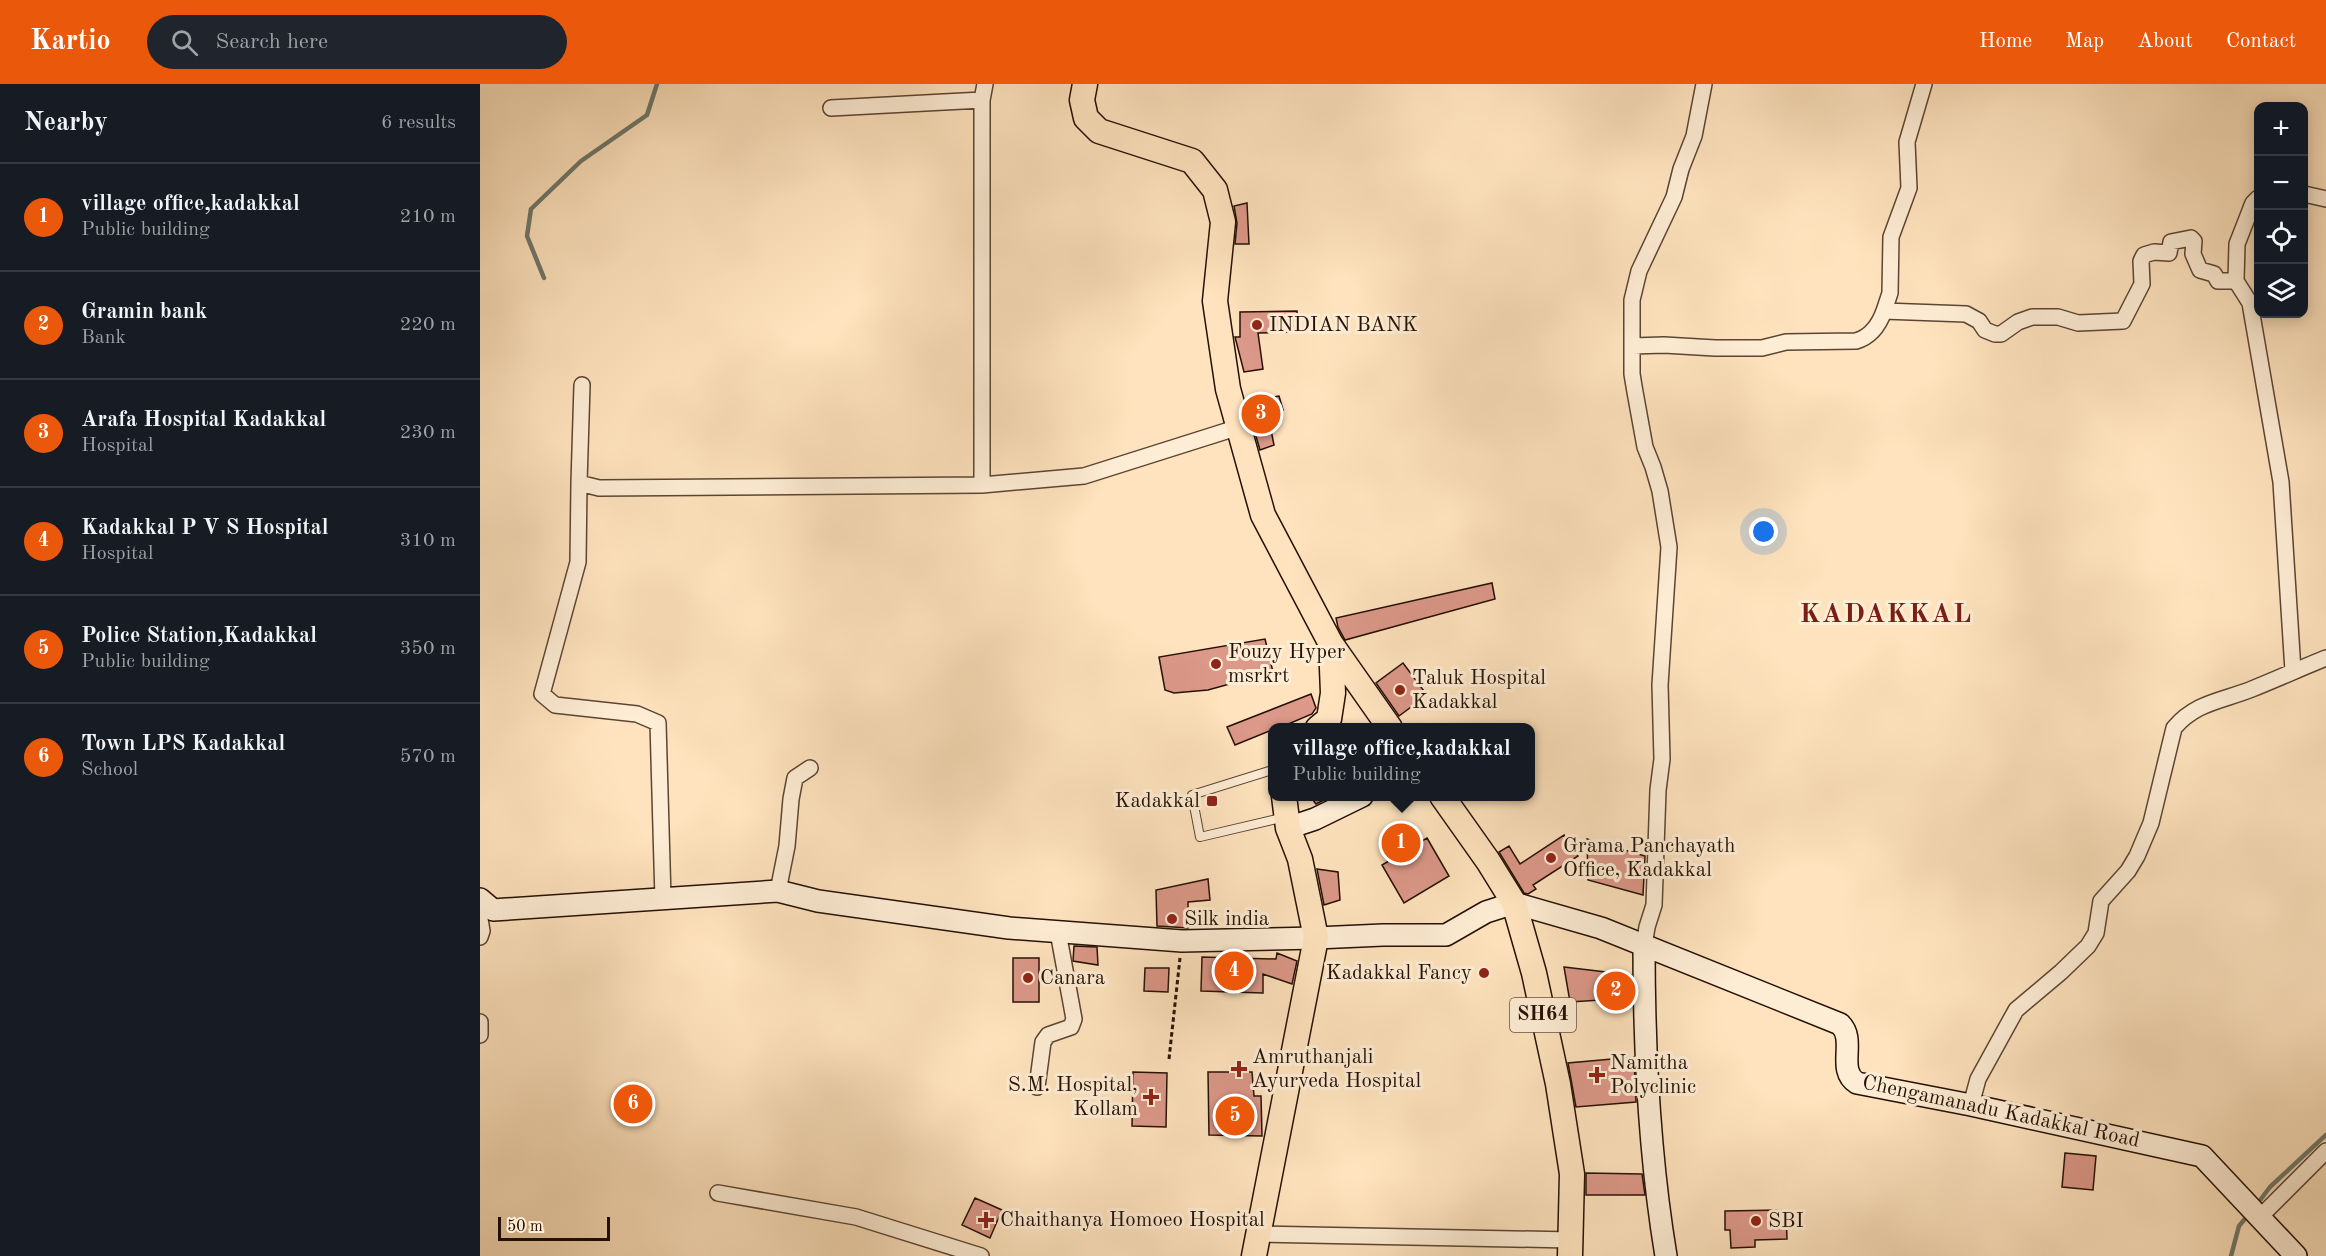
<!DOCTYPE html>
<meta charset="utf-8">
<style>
:root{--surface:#171b24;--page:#20242c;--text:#f1f3f6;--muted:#9ea1a6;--line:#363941;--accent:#ea580c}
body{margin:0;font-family:"Old Standard TT",serif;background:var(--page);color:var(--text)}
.controls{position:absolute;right:18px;top:18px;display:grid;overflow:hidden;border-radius:12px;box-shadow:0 3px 15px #0003}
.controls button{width:54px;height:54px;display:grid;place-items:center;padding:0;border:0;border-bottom:2px solid var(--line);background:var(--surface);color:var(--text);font:30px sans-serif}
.scale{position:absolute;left:18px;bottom:15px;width:112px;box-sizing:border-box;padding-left:6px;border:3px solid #251004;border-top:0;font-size:16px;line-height:21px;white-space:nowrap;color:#251004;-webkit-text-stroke:4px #feedd5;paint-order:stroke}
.you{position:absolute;left:1284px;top:448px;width:21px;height:21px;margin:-15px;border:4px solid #fff;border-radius:50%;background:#1a73e8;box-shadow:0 0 0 9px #1a73e833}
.badge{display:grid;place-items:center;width:39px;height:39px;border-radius:50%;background:var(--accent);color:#fff;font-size:20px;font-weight:700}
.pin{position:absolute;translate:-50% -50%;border:3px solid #fff;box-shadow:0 2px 6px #0006}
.popup{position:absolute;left:788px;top:639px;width:267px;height:78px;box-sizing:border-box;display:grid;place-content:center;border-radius:12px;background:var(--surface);filter:drop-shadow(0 2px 4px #0005);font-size:20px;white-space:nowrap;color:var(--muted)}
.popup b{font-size:22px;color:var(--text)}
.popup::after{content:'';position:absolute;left:50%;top:100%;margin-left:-12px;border:12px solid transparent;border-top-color:var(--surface)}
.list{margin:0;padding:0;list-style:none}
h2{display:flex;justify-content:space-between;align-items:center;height:78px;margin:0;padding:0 24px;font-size:26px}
h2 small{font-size:20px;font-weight:400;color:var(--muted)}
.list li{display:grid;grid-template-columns:39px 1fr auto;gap:18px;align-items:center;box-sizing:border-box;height:108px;padding:0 24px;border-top:2px solid var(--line)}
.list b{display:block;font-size:22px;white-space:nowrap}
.list p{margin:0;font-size:20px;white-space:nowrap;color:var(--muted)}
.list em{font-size:20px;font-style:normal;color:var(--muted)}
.icon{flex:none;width:33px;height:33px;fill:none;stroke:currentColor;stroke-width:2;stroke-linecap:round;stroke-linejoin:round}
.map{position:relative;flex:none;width:1846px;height:1172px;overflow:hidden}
header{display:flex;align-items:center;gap:36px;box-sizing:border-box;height:84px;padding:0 30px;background:var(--accent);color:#fff}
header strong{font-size:28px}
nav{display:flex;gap:33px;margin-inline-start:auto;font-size:21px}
.search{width:420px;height:54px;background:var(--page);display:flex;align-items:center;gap:15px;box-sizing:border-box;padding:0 21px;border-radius:33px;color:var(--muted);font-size:22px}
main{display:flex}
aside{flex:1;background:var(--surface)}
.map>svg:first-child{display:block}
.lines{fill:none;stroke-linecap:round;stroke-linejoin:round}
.stream{stroke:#6f786c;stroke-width:4.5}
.building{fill:#dc9889;stroke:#251004;stroke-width:1.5}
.lane-casing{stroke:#5b4532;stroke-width:10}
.street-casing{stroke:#5b4532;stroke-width:18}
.secondary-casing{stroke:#251004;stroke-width:24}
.primary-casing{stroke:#251004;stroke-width:27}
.path{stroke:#251004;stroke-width:3;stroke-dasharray:4.5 3;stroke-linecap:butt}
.lane{stroke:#feedd5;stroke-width:8}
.street{stroke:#feedd5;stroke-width:15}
.secondary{stroke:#feedd5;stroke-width:21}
.primary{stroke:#fee3be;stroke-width:24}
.poi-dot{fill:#8f2418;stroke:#feedd5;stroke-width:2}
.labels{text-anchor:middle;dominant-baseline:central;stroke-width:6;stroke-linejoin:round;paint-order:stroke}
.shield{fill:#feedd5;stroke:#665243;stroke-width:1.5}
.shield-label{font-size:20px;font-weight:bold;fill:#251004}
.poi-label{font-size:21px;fill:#251004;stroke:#feedd5;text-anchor:start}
.street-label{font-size:21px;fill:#251004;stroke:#feedd5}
.district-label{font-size:27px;font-weight:bold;letter-spacing:1.5px;fill:#7a1f14;stroke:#feedd5}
</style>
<header>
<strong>Kartio</strong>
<div class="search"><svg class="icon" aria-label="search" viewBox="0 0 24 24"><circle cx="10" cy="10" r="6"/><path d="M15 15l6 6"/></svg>Search here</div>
<nav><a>Home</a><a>Map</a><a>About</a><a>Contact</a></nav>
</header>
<main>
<aside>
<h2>Nearby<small>6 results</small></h2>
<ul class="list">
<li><span class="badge">1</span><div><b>village office,kadakkal</b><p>Public building</p></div><em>210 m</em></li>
<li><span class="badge">2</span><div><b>Gramin bank</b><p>Bank</p></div><em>220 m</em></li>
<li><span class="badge">3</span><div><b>Arafa Hospital Kadakkal</b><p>Hospital</p></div><em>230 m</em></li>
<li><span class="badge">4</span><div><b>Kadakkal P V S Hospital</b><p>Hospital</p></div><em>310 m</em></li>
<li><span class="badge">5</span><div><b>Police Station,Kadakkal</b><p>Public building</p></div><em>350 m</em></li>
<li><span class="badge">6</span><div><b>Town LPS Kadakkal</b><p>School</p></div><em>570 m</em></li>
</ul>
</aside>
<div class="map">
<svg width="1846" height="1172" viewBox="0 0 1846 1172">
<rect width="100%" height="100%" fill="#fee3be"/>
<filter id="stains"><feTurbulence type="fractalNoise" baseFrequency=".00333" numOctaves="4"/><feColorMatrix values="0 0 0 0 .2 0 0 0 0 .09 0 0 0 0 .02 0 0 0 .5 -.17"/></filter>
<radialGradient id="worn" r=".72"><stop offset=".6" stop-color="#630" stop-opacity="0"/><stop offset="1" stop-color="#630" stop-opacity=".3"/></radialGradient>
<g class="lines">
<!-- stream -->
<path class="stream" d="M64 194 47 152 51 125 101 77 167 31 177 0
M1781 1115 1790 1103 1846 1051
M1751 1172 1759 1142 1764 1136"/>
</g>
<!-- building -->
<path class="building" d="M767 119 769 160H755L757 139 754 122Z
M817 227 818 248 778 249 783 285 764 288 755 253H760V228Z
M799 312 803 326 789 336 794 361 780 366 766 318Z
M1012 499 1015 515 865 556 858 543 856 534Z
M785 555 793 588 728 606 694 609 685 606 679 573Z
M923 579 947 611 919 632 896 599Z
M831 610 836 624 832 630 799 644H792V646L755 661 747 643Z
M830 712H852L836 720Z
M1084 751 1098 772 1053 801 1056 805 1048 810 1044 809 1019 768 1029 762 1040 780Z
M947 754 969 792 924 819 902 781Z
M1107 755 1165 772 1163 811 1108 796Z
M837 785 858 788 860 816 844 821Z
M728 795 730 816 708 818V844L677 842 676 806Z
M594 862 617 863 618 881 593 877Z
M797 869 817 877 812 900 783 890V909L721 907 722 873 796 875Z
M533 874H559V918H533Z
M1084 883 1151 891 1152 914 1090 918Z
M665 884H689L688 908 664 907Z
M1154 973 1156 1018 1096 1023 1088 979Z
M653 988 687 989 686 1043 652 1042Z
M728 988H772L774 1012H781L782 1052 729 1051Z
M1585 1069 1616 1072 1613 1106 1582 1103Z
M1106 1089 1162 1090 1165 1111H1106Z
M495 1114 522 1126 510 1154 482 1141Z
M1306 1126 1307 1155 1275 1156V1163L1251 1164 1250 1146H1245V1127Z"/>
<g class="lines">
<defs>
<path id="lane" d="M792 686 712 711 720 753 805 733"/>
<path id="street" d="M351 24 502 16
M1824 110 1846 115
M1756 197 1770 219 1801 398 1813 587
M1404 227 1410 209 1411 153 1429 104 1427 58 1444 0
M1152 262 1184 261 1235 264H1282L1306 258 1376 257C1390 253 1399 241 1404 227L1486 230 1499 237 1505 246 1515 250H1521L1538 238 1552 233H1578L1598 239 1643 237 1662 200 1661 177 1664 171 1674 168 1689 169 1691 158 1711 154 1714 157 1713 170 1720 186 1734 190 1738 197H1756L1757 160 1773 119 1778 114
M102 301 99 399 119 404 502 401 604 392 759 343
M99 399 98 478 62 610 75 621 157 630 178 639 183 815
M502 401V16L505 0
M298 807 307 762 311 715 315 694 330 684
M0 835 2 847 0 853
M1164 862 1167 843 1174 821 1178 706 1182 675 1180 601 1189 463 1180 407 1173 383 1165 363 1155 308 1152 290V216L1159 187 1194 113 1201 85 1214 52 1224 0
M0 938V951
M557 1003 563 958 568 951 591 943 594 935 578 848
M1491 1021 1498 995 1536 926 1581 888 1608 862 1616 849 1621 817 1648 787 1657 772 1671 739 1694 644C1716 618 1742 617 1772 605 1797 595 1821 584 1846 574
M238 1109 376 1133 501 1172
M1780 1133 1846 1067
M779 1150 1091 1156"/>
<path id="secondary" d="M808 744 835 735 882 712
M0 815 13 826 298 807 338 817 529 844 702 857 836 854 903 851H966L1006 828 1034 819 1121 844 1360 940C1377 956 1356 986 1377 999L1491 1021 1722 1072 1816 1172
M1164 862C1164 965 1169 1070 1186 1172"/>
<path id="primary" d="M605 0 602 16 606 34 619 47 712 77 735 106 743 138 735 217 748 305 783 431 851 560 910 644
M838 644 849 635 853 609 851 560
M962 712 1008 777 1034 819 1054 889 1078 1000 1092 1090 1090 1172
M774 1172 836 854 820 775 808 744 804 712"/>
</defs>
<!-- lane casing -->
<use href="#lane" class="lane-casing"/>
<!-- street casing -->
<use href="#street" class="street-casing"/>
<!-- secondary casing -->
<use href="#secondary" class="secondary-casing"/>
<!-- primary casing -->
<use href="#primary" class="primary-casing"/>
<!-- path -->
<path class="path" d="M689 975 700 874"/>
<!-- lane -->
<use href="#lane" class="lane"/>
<!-- street -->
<use href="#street" class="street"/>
<!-- secondary -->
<use href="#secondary" class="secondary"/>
<!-- primary -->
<use href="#primary" class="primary"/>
</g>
<!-- markers -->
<g class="poi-dot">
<circle cx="777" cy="241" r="6"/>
<circle cx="736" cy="580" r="6"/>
<circle cx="920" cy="606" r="6"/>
<rect x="726" y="711" width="12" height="12" rx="3"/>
<circle cx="1071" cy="774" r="6"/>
<circle cx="692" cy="835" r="6"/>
<circle cx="1004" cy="889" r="6"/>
<circle cx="548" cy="894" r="6"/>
<path d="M756 976h6v6h6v6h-6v6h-6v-6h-6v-6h6z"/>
<path d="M1114 982h6v6h6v6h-6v6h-6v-6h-6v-6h6z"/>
<path d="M668 1004h6v6h6v6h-6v6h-6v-6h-6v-6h6z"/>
<path d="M503 1127h6v6h6v6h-6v6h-6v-6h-6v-6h6z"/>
<circle cx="1276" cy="1137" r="6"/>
</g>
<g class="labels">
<!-- shield labels -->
<rect class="shield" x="1030" y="914" width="66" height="34" rx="4.5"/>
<g class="shield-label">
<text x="1063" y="931">SH64</text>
</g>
<!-- poi labels -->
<g class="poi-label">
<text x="789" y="241">INDIAN BANK</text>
<text x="748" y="568">Fouzy Hyper<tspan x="748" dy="24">msrkrt</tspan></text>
<text x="932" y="594">Taluk Hospital<tspan x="932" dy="24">Kadakkal</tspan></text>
<text x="720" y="717" text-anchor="end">Kadakkal</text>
<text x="1083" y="762">Grama Panchayath<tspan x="1083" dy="24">Office, Kadakkal</tspan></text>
<text x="704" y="835">Silk india</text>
<text x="992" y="889" text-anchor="end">Kadakkal Fancy</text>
<text x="560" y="894">Canara</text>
<text x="772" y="973">Amruthanjali<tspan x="772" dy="24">Ayurveda Hospital</tspan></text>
<text x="1130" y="979">Namitha<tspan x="1130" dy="24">Polyclinic</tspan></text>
<text x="658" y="1001" text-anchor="end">S.M. Hospital,<tspan x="658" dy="24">Kollam</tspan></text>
<text x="520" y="1136">Chaithanya Homoeo Hospital</text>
<text x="1288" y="1137">SBI</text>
</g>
<!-- street labels -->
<g class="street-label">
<text transform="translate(1521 1028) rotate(12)">Chengamanadu Kadakkal Road</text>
</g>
<!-- district labels -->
<g class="district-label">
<text x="1406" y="530">KADAKKAL</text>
</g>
</g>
<rect width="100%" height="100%" filter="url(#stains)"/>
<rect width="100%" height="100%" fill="url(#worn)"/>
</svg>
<div class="controls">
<button>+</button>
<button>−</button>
<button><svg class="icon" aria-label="locate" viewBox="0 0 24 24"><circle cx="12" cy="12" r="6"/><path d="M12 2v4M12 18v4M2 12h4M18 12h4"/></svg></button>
<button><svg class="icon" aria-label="layers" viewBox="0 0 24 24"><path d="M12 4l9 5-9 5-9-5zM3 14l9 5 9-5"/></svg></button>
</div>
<div class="scale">50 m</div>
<div class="you"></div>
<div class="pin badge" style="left:921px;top:759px">1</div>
<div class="popup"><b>village office,kadakkal</b>Public building</div>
<div class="pin badge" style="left:1136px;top:907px">2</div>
<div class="pin badge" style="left:781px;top:330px">3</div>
<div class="pin badge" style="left:754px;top:887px">4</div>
<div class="pin badge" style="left:755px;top:1032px">5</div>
<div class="pin badge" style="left:153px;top:1020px">6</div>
</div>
</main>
